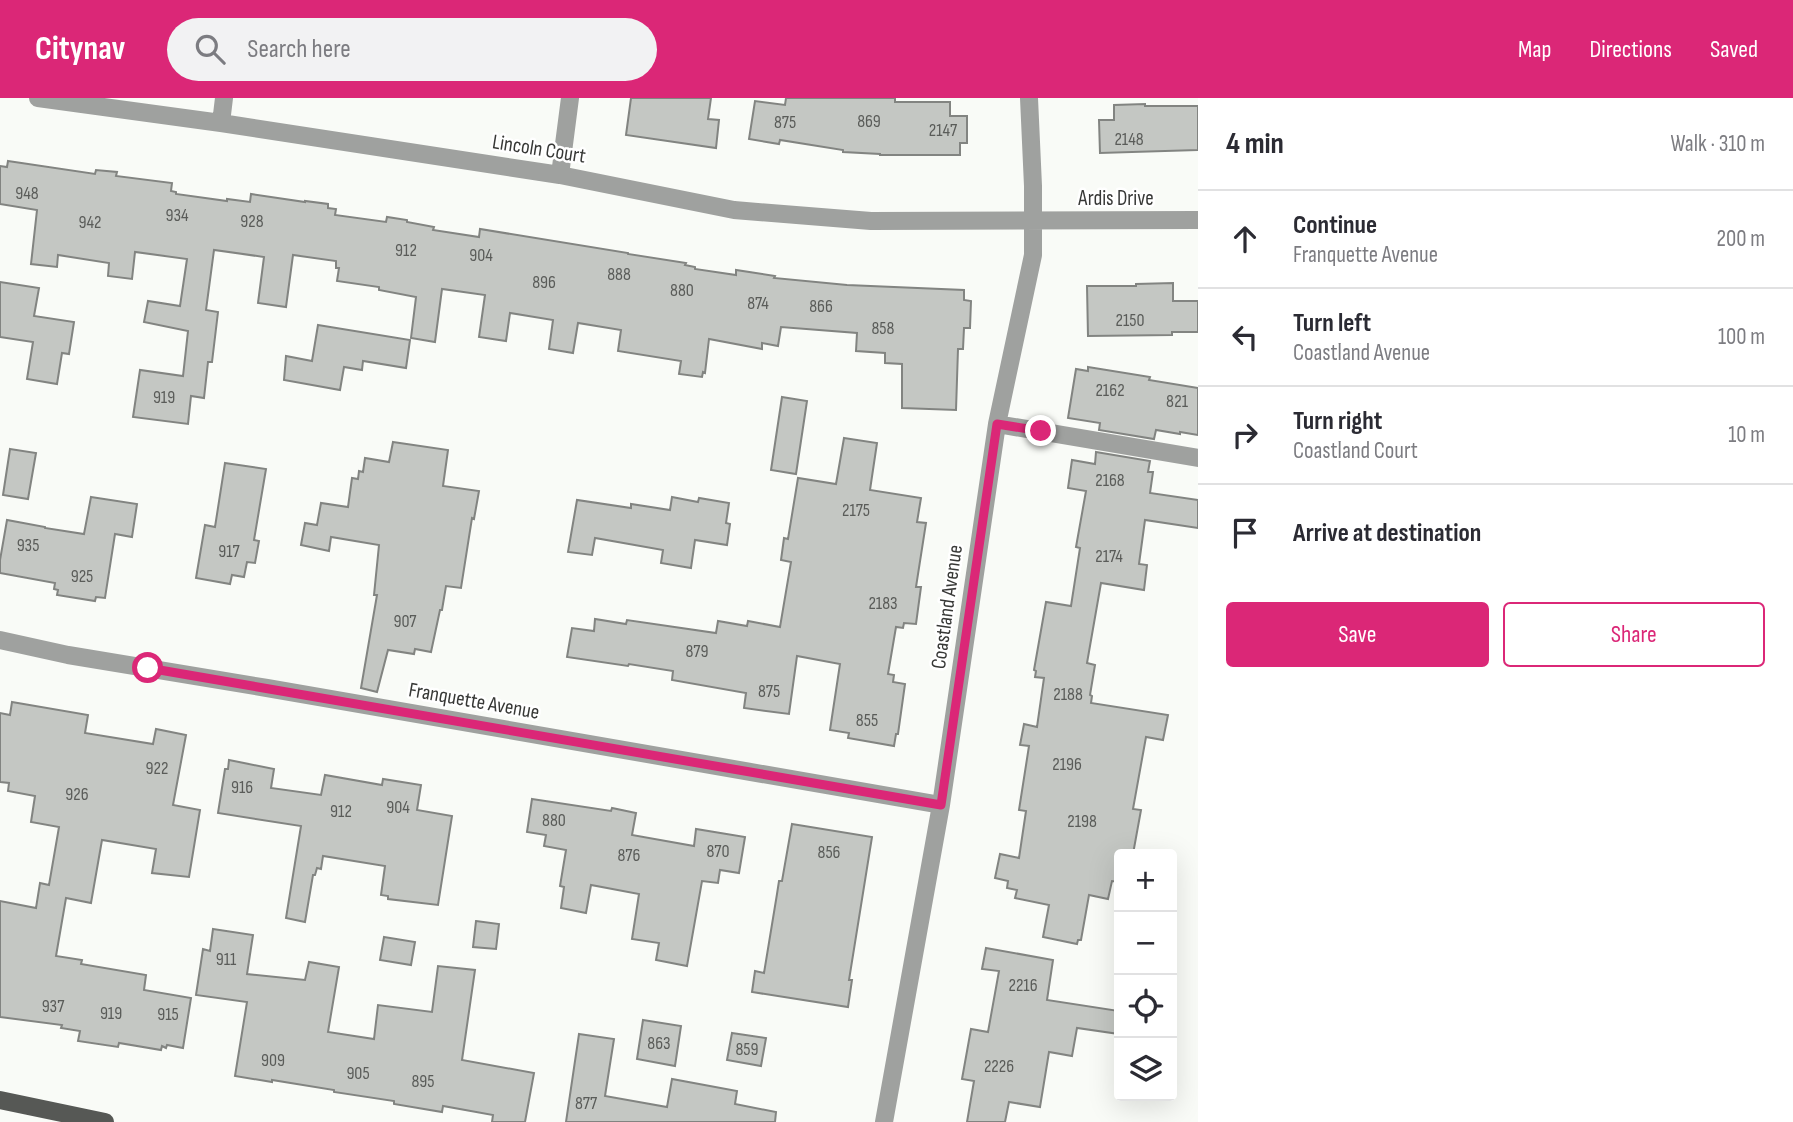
<!DOCTYPE html>
<meta charset="utf-8">
<style>
:root{--surface:#fff;--page:#f2f2f3;--text:#2b2b33;--muted:#7c7c81;--line:#e1e1e2;--accent:#db2777}
body{margin:0;font-family:"Sofia Sans Condensed",sans-serif;background:var(--page);color:var(--text)}
.controls{position:absolute;right:21px;bottom:21px;display:grid;overflow:hidden;border-radius:7px;box-shadow:0 7px 28px #0002}
.controls button{width:63px;height:63px;display:grid;place-items:center;padding:0;border:0;border-bottom:2px solid var(--line);background:var(--surface);color:var(--text);font:35px sans-serif}
.stop{position:absolute;width:21px;height:21px;margin:-16px;border:5px solid #db2777;border-radius:50%;background:#fff}
.stop.end{background:#db2777;border-color:#fff;box-shadow:0 2px 7px #0008}
.list{margin:0;padding:0;list-style:none}
h2{display:flex;justify-content:space-between;align-items:center;height:91px;margin:0;padding:0 28px;font-size:30px}
h2 small{font-size:23px;font-weight:400;color:var(--muted)}
.list li{display:grid;grid-template-columns:46px 1fr auto;gap:21px;align-items:center;box-sizing:border-box;height:98px;padding:0 28px;border-top:2px solid var(--line)}
.list b{display:block;font-size:26px;white-space:nowrap}
.list p{margin:0;font-size:23px;white-space:nowrap;color:var(--muted)}
.list em{font-size:23px;font-style:normal;color:var(--muted)}
.actions{display:flex;gap:14px;padding:21px 28px}
.actions a{flex:1;padding:16px 0;border:2px solid var(--accent);border-radius:7px;text-align:center;font-size:24px;color:var(--accent)}
.actions .main{background:var(--accent);color:#fff}
.icon{flex:none;width:38px;height:38px;fill:none;stroke:currentColor;stroke-width:2;stroke-linecap:round;stroke-linejoin:round}
.map{position:relative;flex:none;width:1198px;height:1024px;overflow:hidden}
header{display:flex;align-items:center;gap:42px;box-sizing:border-box;height:98px;padding:0 35px;background:var(--accent);color:#fff}
header strong{font-size:33px}
nav{display:flex;gap:38px;margin-inline-start:auto;font-size:24px}
.search{width:490px;height:63px;background:var(--page);display:flex;align-items:center;gap:18px;box-sizing:border-box;padding:0 24px;border-radius:38px;color:var(--muted);font-size:26px}
main{display:flex}
aside{flex:1;background:var(--surface)}
.map>svg:first-child{display:block}
.building{fill:#c4c7c3;stroke:#828481;stroke-width:2}
.lines{fill:none;stroke-linecap:round;stroke-linejoin:round}
.minor{stroke:#9fa19f;stroke-width:18}
.major{stroke:#565855;stroke-width:18}
.route{stroke:#db2777;stroke-width:9}
.labels{text-anchor:middle;dominant-baseline:central;stroke-width:5;stroke-linejoin:round;paint-order:stroke}
.number-label{font-size:18px;fill:#5a5c59}
.street-label{font-size:21px;fill:#373836;stroke:#fff}
</style>
<header>
<strong>Citynav</strong>
<div class="search"><svg class="icon" aria-label="search" viewBox="0 0 24 24"><circle cx="10" cy="10" r="6"/><path d="M15 15l6 6"/></svg>Search here</div>
<nav><a>Map</a><a>Directions</a><a>Saved</a></nav>
</header>
<main>
<div class="map">
<svg width="1198" height="1024" viewBox="0 0 1198 1024">
<rect width="100%" height="100%" fill="#f9fbf7"/>
<!-- building -->
<path class="building" d="M631 0H711L708 21 719 22 716 50 626 37Z
M786 0H895V4H950V18H967V45H960V57H880V56L843 54V52L780 42 779 46 749 41 755 3 785 7Z
M1145 6V8H1198V52L1100 55 1099 22H1114V7Z
M8 63 95 76 96 72 117 74 116 78 172 85 171 93 176 94V96L227 103V101L250 104 251 96 305 104V103L328 106V110L336 111 335 117 386 124 387 119 407 122V124L434 129 433 132 479 139 480 131 628 155V156L686 165 685 167 695 169V171L736 177V172L775 178 774 180 847 187 964 192V202L971 203 970 230H964L963 251H958L956 312 902 310V266L885 265V255L856 253 857 235 781 229 778 248 762 245V251L709 241 705 275 703 274 702 279 679 276 681 263 618 253 621 232 578 225 573 255 549 251 553 222 510 215 506 243 479 239 485 197 442 191 435 244 411 240 416 199 379 192V189L337 183 339 170H336V163L293 157 286 209 258 205 264 159 214 152 206 212 218 214 212 264H208L204 300 191 298 188 326 133 319 140 272 183 278 188 233 144 224 148 203 180 208 187 161 135 154 132 181 108 178 109 165 58 157 57 169 31 166 37 112 0 106V68L7 69Z
M0 184 39 190 34 218 74 224 69 256 62 255 57 286 27 281 33 244 0 239Z
M1173 185V203H1198V234H1172V237L1088 238 1087 188H1136V186Z
M318 227 410 242 406 270 363 263 362 272 344 269 340 292 284 282 286 258 312 263Z
M1088 269 1150 279 1149 282 1198 290V337L1180 334V336L1156 332 1154 341 1099 332 1100 325 1068 320 1076 271 1088 273Z
M782 299 807 303 796 376 771 372Z
M844 340 877 345 870 392 921 400 917 424 926 425 916 489H921L916 526 904 525 903 530 896 529 888 576 894 577 893 584 905 586 898 636H896L894 648 848 640 849 635 830 632 840 566 797 558 789 616 744 610 746 595 672 582 673 573 629 566 628 568 567 559 572 530 594 533 595 521 626 526 627 522 716 535 718 523 747 528 748 523 780 529 791 464 781 462 784 440 788 441 798 380 836 386Z
M393 344 448 352 443 388 479 393 474 421 472 420 461 490 446 488 442 512H440L431 554 415 551 414 556 388 552 377 594 361 590 377 497H374L379 447 331 439 329 453 301 447 305 425 317 427 321 405 348 409 352 380 358 381 359 373 363 374 365 360 389 364Z
M10 351 36 355 28 401 3 397Z
M1096 354 1150 363 1148 374H1153L1150 395 1198 402V430L1145 422 1139 466 1147 467 1144 492 1101 485 1087 565 1095 567 1090 597 1092 598 1091 605 1168 617 1163 642 1146 639 1133 711 1141 712 1133 756H1119V784L1112 783 1108 801 1089 797 1081 842H1078L1077 846 1043 839 1049 807 1015 800 1017 792 1007 790 1008 783 995 780 1000 756 1019 760 1026 713 1019 712 1029 648 1020 647 1024 626 1037 629 1044 580 1035 579 1036 573 1034 572 1046 504 1071 508 1080 450 1076 449 1086 393 1068 390 1072 362 1095 366Z
M225 365 266 371 254 442 259 443 255 465 247 464 244 479 232 477 230 486 196 480 205 427 215 429Z
M91 399 137 406 132 439 115 436 105 500 96 499 95 503 57 497 58 492 54 491 55 485 0 475V462L7 422 45 429V430L84 436Z
M672 399 698 404 699 400 729 405 726 425 730 426 727 447 695 442 691 470 661 465 663 452 595 440 592 457 568 454 577 402 631 410V406L670 412Z
M12 604 88 617 85 635 153 646 156 631 186 637 173 707 200 712 189 779 152 775 156 751 102 742 91 805 66 800 56 858 82 862 81 866 146 877 144 892 191 900 183 950 167 947 166 950 162 948 161 952 119 945 118 949 78 943 80 933 61 930 62 927 0 919V803L36 810 40 785 49 787 59 729 31 724 35 698 8 693 9 685 0 684V615L10 617Z
M229 662 274 671 271 690 321 697 325 677 382 687 383 681 421 687 417 712 452 718 438 807 388 801V798L381 797 385 768 323 758 321 771 317 770 315 777H313L305 824 286 820 301 728 218 715 225 671H228Z
M532 701 611 713 612 710 636 715 632 737 694 748 696 731 745 739 739 775 720 772 718 785 702 783 687 868 656 862 659 845 632 841 639 796 591 787 586 815 561 810 564 789 560 788 566 752 544 748 546 737 527 734Z
M792 726 872 739 849 882H852L848 909 752 894 755 873 764 875 777 796 779 783H782Z
M476 823 499 826 496 851 473 849Z
M213 831 253 837 247 876 305 882 309 864 339 869 328 934 374 941 378 907 432 914 438 868 475 872 462 962 534 975 525 1024H492L493 1017 443 1008 442 1014 394 1006V1003L334 994V992L272 982V984L235 978 247 904 196 897 203 851 210 853Z
M384 839 415 844 411 867 380 862Z
M986 850 1053 862 1047 902 1119 913V936L1077 930 1072 958 1049 954 1040 1009 1009 1004 1005 1024H967L974 983 962 981 971 931 988 934 999 873 982 871Z
M643 922 681 928 675 968 637 961Z
M732 935 766 940 761 968 727 962Z
M579 936 614 941 605 998 667 1009 672 981 737 993 735 1006 776 1014 775 1024H566Z"/>
<g class="lines">
<!-- minor -->
<path class="minor" d="M38 0 221 25 560 77 734 112 871 123 1198 122
M221 25 224 0
M560 77 570 0
M997 326 1198 360
M0 542 68 557 267 590 941 707
M884 1024 941 707 997 326 1033 157V88L1029 0"/>
<!-- major -->
<path class="major" d="M0 1002 105 1024"/>
</g>
<g class="lines">
<!-- route -->
<path class="route" d="M148 570 941 707 997 326 1041 333"/>
</g>
<g class="labels">
<!-- number labels -->
<g class="number-label">
<text x="869" y="23">869</text>
<text x="785" y="24">875</text>
<text x="943" y="32">2147</text>
<text x="1129" y="41">2148</text>
<text x="27" y="95">948</text>
<text x="177" y="117">934</text>
<text x="252" y="123">928</text>
<text x="90" y="124">942</text>
<text x="406" y="152">912</text>
<text x="481" y="157">904</text>
<text x="619" y="176">888</text>
<text x="544" y="184">896</text>
<text x="682" y="192">880</text>
<text x="758" y="205">874</text>
<text x="821" y="208">866</text>
<text x="1130" y="222">2150</text>
<text x="883" y="230">858</text>
<text x="1110" y="292">2162</text>
<text x="164" y="299">919</text>
<text x="1177" y="303">821</text>
<text x="1110" y="382">2168</text>
<text x="856" y="412">2175</text>
<text x="28" y="447">935</text>
<text x="229" y="453">917</text>
<text x="1109" y="458">2174</text>
<text x="82" y="478">925</text>
<text x="883" y="505">2183</text>
<text x="405" y="523">907</text>
<text x="697" y="553">879</text>
<text x="769" y="593">875</text>
<text x="1068" y="596">2188</text>
<text x="867" y="622">855</text>
<text x="1067" y="666">2196</text>
<text x="157" y="670">922</text>
<text x="242" y="689">916</text>
<text x="77" y="696">926</text>
<text x="398" y="709">904</text>
<text x="341" y="713">912</text>
<text x="554" y="722">880</text>
<text x="1082" y="723">2198</text>
<text x="718" y="753">870</text>
<text x="829" y="754">856</text>
<text x="629" y="757">876</text>
<text x="226" y="861">911</text>
<text x="1023" y="887">2216</text>
<text x="53" y="908">937</text>
<text x="111" y="915">919</text>
<text x="168" y="916">915</text>
<text x="659" y="945">863</text>
<text x="747" y="951">859</text>
<text x="273" y="962">909</text>
<text x="999" y="968">2226</text>
<text x="358" y="975">905</text>
<text x="423" y="983">895</text>
<text x="586" y="1005">877</text>
</g>
<!-- street labels -->
<g class="street-label">
<text transform="translate(539 51) rotate(9)">Lincoln Court</text>
<text x="1116" y="100">Ardis Drive</text>
<text transform="translate(947 509) rotate(-82)">Coastland Avenue</text>
<text transform="translate(474 603) rotate(10)">Franquette Avenue</text>
</g>
</g>
</svg>
<div class="controls">
<button>+</button>
<button>−</button>
<button><svg class="icon" aria-label="locate" viewBox="0 0 24 24"><circle cx="12" cy="12" r="6"/><path d="M12 2v4M12 18v4M2 12h4M18 12h4"/></svg></button>
<button><svg class="icon" aria-label="layers" viewBox="0 0 24 24"><path d="M12 4l9 5-9 5-9-5zM3 14l9 5 9-5"/></svg></button>
</div>
<div class="stop" style="left:148px;top:570px"></div>
<div class="stop end" style="left:1041px;top:333px"></div>
</div>
<aside>
<h2>4 min<small>Walk · 310 m</small></h2>
<ul class="list">
<li><svg class="icon" aria-label="ahead" viewBox="0 0 24 24"><path d="M12 20V5M6 11l6-6 6 6"/></svg><div><b>Continue</b><p>Franquette Avenue</p></div><em>200 m</em></li>
<li><svg class="icon" aria-label="left" viewBox="0 0 24 24"><path d="M17 20v-9H6M10 6l-5 5 5 5"/></svg><div><b>Turn left</b><p>Coastland Avenue</p></div><em>100 m</em></li>
<li><svg class="icon" aria-label="right" viewBox="0 0 24 24"><path d="M7 20v-9h11M14 6l5 5-5 5"/></svg><div><b>Turn right</b><p>Coastland Court</p></div><em>10 m</em></li>
<li><svg class="icon" aria-label="arrive" viewBox="0 0 24 24"><path d="M6 21V4h12l-3 4 3 4H6"/></svg><div><b>Arrive at destination</b></div></li>
</ul>
<div class="actions"><a class="main">Save</a><a>Share</a></div>
</aside>
</main>
